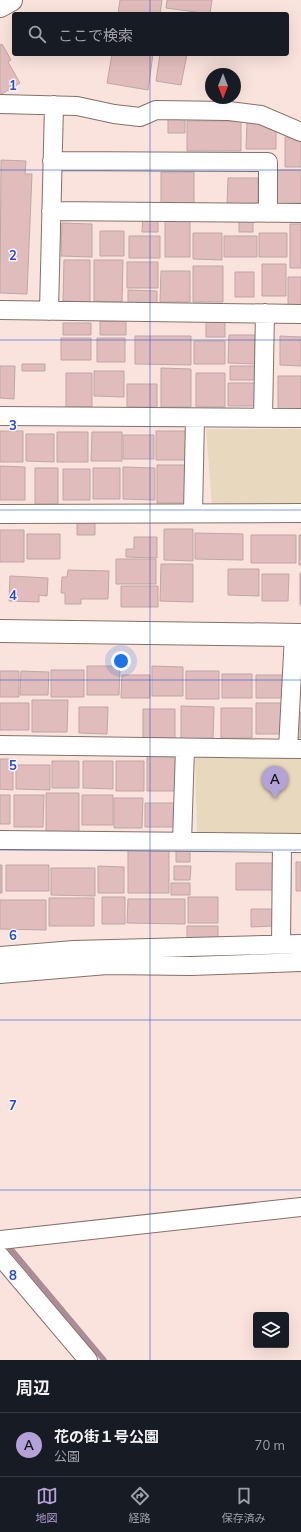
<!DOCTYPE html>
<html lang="ja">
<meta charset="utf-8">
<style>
:root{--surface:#171b24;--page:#20242c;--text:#f1f3f6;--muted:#9ea1a6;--line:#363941;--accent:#b3a1d8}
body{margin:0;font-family:Mulish,"Noto Sans JP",sans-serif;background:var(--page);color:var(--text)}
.controls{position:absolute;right:12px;bottom:12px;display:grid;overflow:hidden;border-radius:4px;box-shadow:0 4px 16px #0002}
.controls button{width:36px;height:36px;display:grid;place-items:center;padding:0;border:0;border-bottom:1px solid var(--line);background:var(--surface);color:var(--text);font:20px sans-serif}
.compass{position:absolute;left:205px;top:68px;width:36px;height:36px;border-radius:50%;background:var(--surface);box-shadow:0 4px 16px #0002;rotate:180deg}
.you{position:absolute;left:121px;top:661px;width:14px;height:14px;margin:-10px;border:3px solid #fff;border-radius:50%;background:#1a73e8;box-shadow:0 0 0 6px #1a73e833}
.badge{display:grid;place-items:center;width:26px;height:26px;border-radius:50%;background:var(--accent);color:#111;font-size:13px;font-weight:700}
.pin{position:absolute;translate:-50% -33px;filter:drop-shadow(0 1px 2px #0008)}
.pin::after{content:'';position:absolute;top:21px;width:14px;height:12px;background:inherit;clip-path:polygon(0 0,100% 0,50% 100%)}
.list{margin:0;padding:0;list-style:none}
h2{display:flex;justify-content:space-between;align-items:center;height:52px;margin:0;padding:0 16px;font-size:17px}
h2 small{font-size:13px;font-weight:400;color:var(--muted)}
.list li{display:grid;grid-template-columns:26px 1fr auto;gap:12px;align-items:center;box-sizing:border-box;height:64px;padding:0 16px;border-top:1px solid var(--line)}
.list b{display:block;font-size:15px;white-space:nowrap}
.list p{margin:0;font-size:13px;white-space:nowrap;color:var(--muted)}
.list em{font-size:13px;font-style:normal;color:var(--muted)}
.icon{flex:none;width:22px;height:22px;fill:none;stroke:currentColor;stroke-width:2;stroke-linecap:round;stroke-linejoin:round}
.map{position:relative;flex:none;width:301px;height:1360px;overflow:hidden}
.search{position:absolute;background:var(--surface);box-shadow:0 4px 16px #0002;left:12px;right:12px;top:12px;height:44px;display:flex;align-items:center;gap:10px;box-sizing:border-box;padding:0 14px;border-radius:4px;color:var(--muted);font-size:15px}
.sheet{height:116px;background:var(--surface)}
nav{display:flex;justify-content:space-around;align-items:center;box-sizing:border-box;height:56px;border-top:1px solid var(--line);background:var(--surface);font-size:11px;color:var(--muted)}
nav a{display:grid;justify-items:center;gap:2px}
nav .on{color:var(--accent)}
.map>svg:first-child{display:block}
.green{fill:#e8d8bd}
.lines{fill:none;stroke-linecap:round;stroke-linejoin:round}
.stream{stroke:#ae8c97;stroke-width:5.5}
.building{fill:#e1bcbc;stroke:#bea7a6}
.street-casing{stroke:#85716a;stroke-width:20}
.secondary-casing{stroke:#85716a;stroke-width:24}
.street{stroke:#fff;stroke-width:18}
.secondary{stroke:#fff;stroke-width:22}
.grid{fill:none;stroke:#1d4ed8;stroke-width:1;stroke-opacity:0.55}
.grid-label{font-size:13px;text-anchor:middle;font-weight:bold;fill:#1d4ed8;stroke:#fdf4f1;stroke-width:3;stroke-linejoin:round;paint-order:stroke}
</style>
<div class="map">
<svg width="301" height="1360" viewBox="0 0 301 1360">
<rect width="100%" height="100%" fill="#fae3dc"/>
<!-- green -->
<path class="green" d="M206 429H301V507L212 506Z
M195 757 301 758V834L197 833Z"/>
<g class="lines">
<!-- stream -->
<path class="stream" d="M5 1242 104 1360"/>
</g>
<!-- building -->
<path class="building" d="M120 0H162L160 14H118Z
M167 0H212L210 14 166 8Z
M2 44 11 60 8 62 20 83 0 95V45Z
M112 54H153L148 90 107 83Z
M160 54H187L181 85 156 81Z
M168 116H185V133H168Z
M187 121H241V151H187Z
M247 123H276V149H246Z
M285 137H301V167H285Z
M1 160 26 161 25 174H32L27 294 0 293Z
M277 170H301V203H277Z
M161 172H194V205L161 204Z
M228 178H258V205L227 204Z
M239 215H253V232H239Z
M143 216H158V232H142Z
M165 220H190V257H165Z
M62 223 92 224V257L61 256Z
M290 224H301V268H290Z
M100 231H124V256H100Z
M193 233H222V260L193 259Z
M259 233H287V257H259Z
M129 236H160V258H129Z
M224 236H257V257H224Z
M64 260H90V302L63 301Z
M94 260H123L122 302 94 301Z
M127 262H158V288H127Z
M262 264H286V296H262Z
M193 266H223V302H193Z
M161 271H190V302H160Z
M235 272H254V297H235Z
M288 277H301V305H288Z
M128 290 157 291V304H128Z
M100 321H126V335H100Z
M206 322H225V337H206Z
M63 323H91V335H63Z
M229 335H255V364L228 363Z
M135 336H191V365L135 364Z
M280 336 301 337V366L280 365Z
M61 338H91V360H61Z
M97 338H125V362H97Z
M194 341H225V364H194Z
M22 364H45V371H22Z
M0 366H15L14 399 0 398Z
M230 366H256V380H230Z
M161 368 191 369V407H161Z
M94 371H124V397L94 396Z
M66 373H92V407H66Z
M196 373H225V407H196Z
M278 376H301V410H278Z
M228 383H255V406H228Z
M127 384H157V407H127Z
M0 431H23V462H0Z
M156 431H189V460H156Z
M57 432H88V462H57Z
M92 432H122V461H91Z
M26 434H54V462L26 461Z
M123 435H154V459H123Z
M157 465H188V503H157Z
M0 466 25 467V500H0Z
M123 467 155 468V500L123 499Z
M35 468H58V504H35Z
M93 468H120V499H93Z
M63 469H90V500H63Z
M77 522H95V535H77Z
M164 529H193V561L164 560Z
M0 530H24V562H0Z
M195 533 243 534V560L195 559Z
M27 534H60V559H27Z
M251 535H296V563H251Z
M299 535H301V565H299Z
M134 537H157V558L126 557V549H134Z
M116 559H156V584H116Z
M161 564H193V602L160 601Z
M228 569H259V596L228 595Z
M68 570 109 571 108 599H81V604H65V593H61L62 577H67Z
M300 573H301V605H300Z
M262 574H289L288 601H262Z
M10 576 48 578 47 596 39 595V602L9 601Z
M121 586H158V607H121Z
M87 666H120L119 695H87Z
M152 666 183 667V696H152Z
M51 670H84V697H51Z
M0 671H19V697H0Z
M21 671 49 672 48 695H20Z
M186 671H219V699H186Z
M222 674H252V698H222Z
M122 675H150V698H121Z
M256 675H287V698H256Z
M32 700H68L67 732H32Z
M0 703H29V730H0Z
M256 703H286V734H256Z
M181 706 214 707 213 739H181Z
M79 707H108L107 734 79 733Z
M221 708H252V738H221Z
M143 709H175V738H143Z
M294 712H301V738H294Z
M147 756H177V791H147Z
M0 759H13V790L0 789Z
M52 761H79V788H52Z
M83 761H113V789L83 788Z
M116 761H144V791H116Z
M16 765H50V790L16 789Z
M46 793H79V833H46Z
M0 795H10V824H0Z
M14 795H44L43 827H14Z
M82 795H113V825H82Z
M114 798H143L142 828H114Z
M145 803H176L175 827H145Z
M128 849 169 850V893H128Z
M176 850H190V862H176Z
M296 862H301V891H296Z
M236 863H276V890H236Z
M0 865H2V893H0Z
M6 865H49V891H6Z
M98 866 124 867V893H98Z
M174 866H191L190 880H174Z
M51 868H95V896L51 895Z
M171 883H190V895H171Z
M102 897H125V924H102Z
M188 897H218V923H188Z
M49 898H94V926H49Z
M128 899H185V924L127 923Z
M0 900H46V930L0 929Z
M251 909H273V926L251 927Z
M187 926H218V938H187Z"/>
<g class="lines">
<defs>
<path id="street" d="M0 104 77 106 114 114 140 117 156 110 229 111 261 115 301 132
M52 161 268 162V213
M51 211 301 213
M0 310 301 314
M49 311 54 105
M0 416 301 418
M263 418 265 313
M193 513 195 418
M0 514 301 513
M0 745 301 749
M288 749 294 635
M0 840 301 843
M182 842 185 748
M281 944 282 843
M0 956 74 950 301 944
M0 974 107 965 191 966 301 962
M0 1240 301 1207
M0 1256 88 1360"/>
<path id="secondary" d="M0 6 11 0
M0 631 301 635"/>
</defs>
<!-- street casing -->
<use href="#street" class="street-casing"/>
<!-- secondary casing -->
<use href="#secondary" class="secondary-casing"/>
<!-- street -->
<use href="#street" class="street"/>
<!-- secondary -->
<use href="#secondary" class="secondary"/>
</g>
<!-- grid -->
<path class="grid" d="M150 0V14M150 54V1360M0 170H301M0 340H301M0 510H301M0 680H301M0 850H301M0 1020H301M0 1190H301"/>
<g class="grid-label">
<text x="13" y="90">1</text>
<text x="13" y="260">2</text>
<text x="13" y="430">3</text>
<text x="13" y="600">4</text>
<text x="13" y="770">5</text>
<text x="13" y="940">6</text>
<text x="13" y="1110">7</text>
<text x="13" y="1280">8</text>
</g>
</svg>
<div class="controls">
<button><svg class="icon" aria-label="layers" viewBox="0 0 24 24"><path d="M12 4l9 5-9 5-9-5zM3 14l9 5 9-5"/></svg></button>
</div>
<svg class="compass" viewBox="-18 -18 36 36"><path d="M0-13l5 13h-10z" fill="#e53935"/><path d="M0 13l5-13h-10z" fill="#9ea1a6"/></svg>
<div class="you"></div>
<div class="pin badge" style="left:275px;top:799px">A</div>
<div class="search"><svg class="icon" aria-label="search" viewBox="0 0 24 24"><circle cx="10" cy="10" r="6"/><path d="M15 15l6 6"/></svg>ここで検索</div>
</div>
<section class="sheet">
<h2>周辺<small></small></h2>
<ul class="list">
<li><span class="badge">A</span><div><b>花の街１号公園</b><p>公園</p></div><em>70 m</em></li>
</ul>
</section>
<nav>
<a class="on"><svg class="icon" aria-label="map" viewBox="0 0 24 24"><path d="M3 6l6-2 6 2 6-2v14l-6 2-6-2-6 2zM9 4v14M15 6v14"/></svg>地図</a>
<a><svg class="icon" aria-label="directions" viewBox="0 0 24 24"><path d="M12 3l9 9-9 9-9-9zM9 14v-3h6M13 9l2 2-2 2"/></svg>経路</a>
<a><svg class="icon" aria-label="saved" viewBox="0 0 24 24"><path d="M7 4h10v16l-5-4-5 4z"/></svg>保存済み</a>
</nav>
